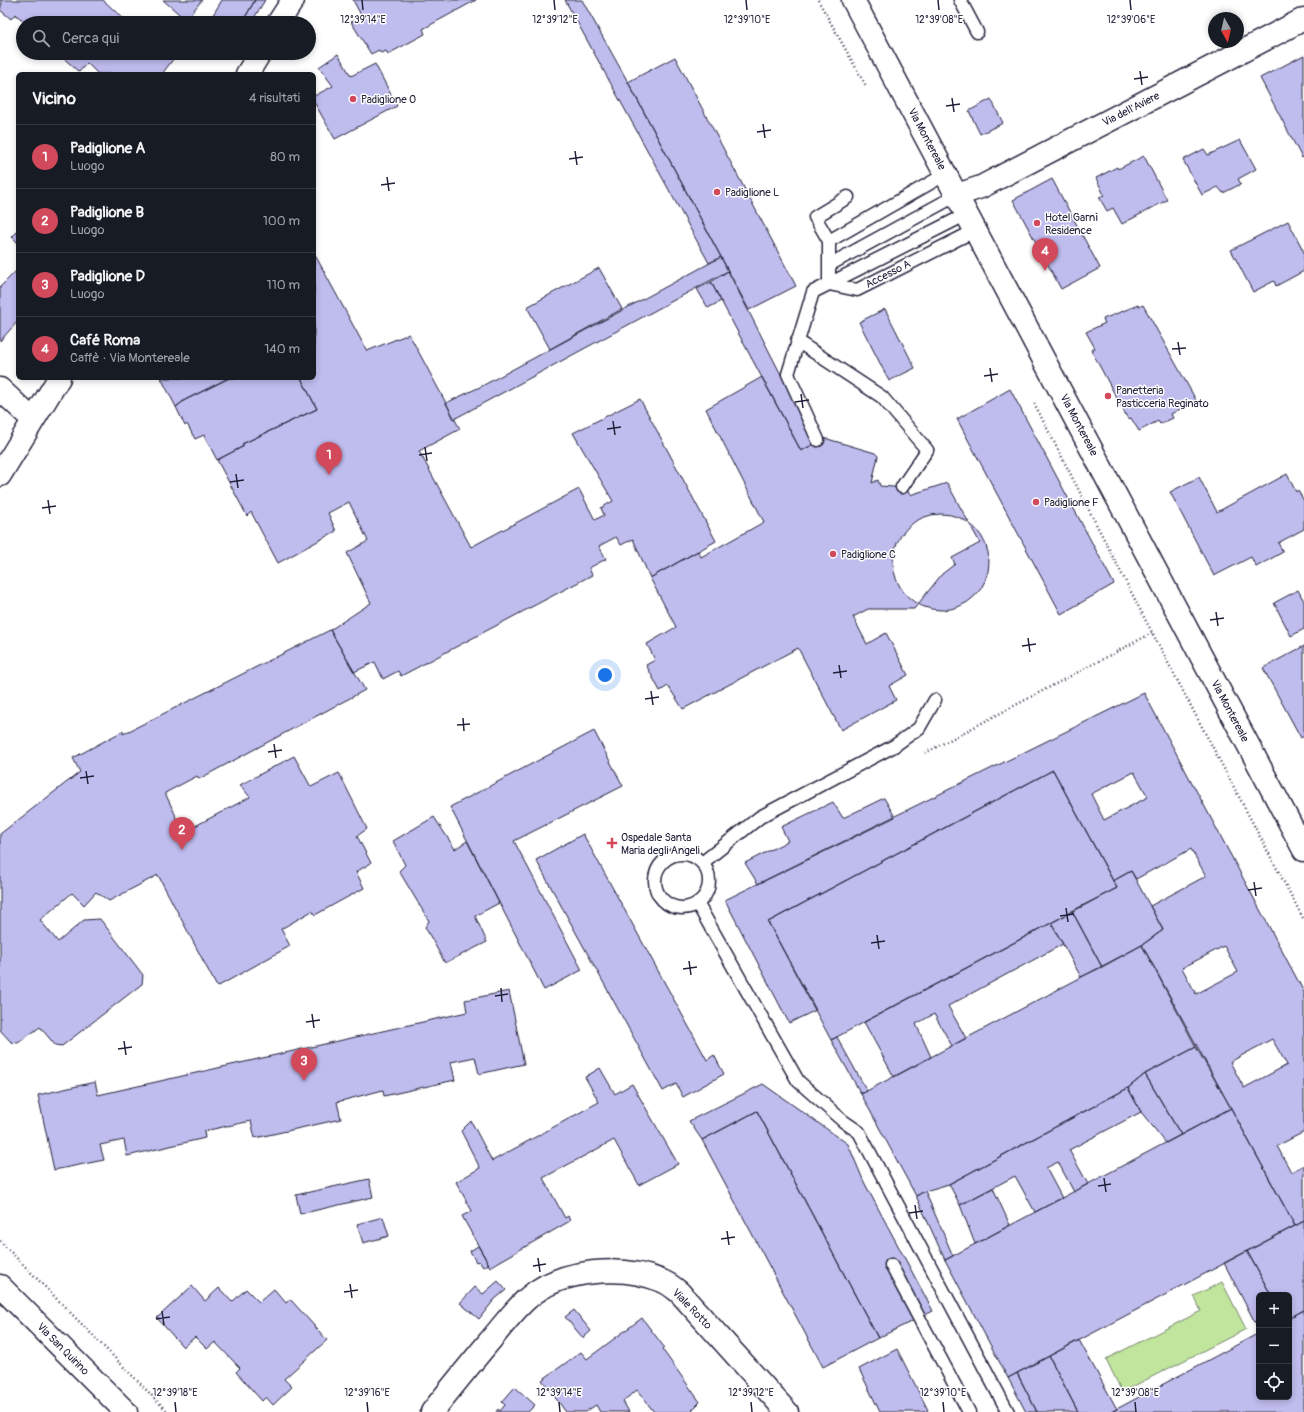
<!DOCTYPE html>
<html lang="it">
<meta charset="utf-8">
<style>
:root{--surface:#171b24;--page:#242831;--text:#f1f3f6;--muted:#9ea1a6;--line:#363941;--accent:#d1495b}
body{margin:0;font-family:Pangolin,sans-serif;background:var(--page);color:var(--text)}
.controls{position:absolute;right:12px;bottom:12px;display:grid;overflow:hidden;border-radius:6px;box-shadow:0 2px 6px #0003}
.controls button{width:36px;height:36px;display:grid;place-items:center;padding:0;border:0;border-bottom:1px solid var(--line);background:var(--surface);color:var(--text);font:20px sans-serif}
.compass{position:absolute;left:1208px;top:12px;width:36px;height:36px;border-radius:50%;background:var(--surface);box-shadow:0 2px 6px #0003;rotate:172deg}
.you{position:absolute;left:605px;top:675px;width:14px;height:14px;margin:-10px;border:3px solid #fff;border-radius:50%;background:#1a73e8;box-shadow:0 0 0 6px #1a73e833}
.badge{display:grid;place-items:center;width:26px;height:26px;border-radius:50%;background:var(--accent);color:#fff;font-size:13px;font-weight:700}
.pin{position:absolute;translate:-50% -33px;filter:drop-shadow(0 1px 2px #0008)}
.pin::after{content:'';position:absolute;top:21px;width:14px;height:12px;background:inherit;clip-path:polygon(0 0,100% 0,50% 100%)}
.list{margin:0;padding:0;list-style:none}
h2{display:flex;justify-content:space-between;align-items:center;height:52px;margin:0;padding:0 16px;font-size:17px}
h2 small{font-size:13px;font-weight:400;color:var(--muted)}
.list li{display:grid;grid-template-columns:26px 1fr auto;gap:12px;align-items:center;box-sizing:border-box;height:64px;padding:0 16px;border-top:1px solid var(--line)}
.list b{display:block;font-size:15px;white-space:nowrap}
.list p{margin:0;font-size:13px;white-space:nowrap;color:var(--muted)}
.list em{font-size:13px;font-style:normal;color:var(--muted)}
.icon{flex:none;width:22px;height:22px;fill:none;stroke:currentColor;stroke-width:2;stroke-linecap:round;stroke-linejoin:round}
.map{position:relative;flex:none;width:1304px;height:1412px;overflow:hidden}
.search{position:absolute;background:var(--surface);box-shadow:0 2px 6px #0003;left:16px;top:16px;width:300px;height:44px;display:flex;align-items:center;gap:10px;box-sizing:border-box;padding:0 14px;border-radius:22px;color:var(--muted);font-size:15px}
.panel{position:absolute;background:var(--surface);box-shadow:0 2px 6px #0003;left:16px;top:72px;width:300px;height:308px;border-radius:6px}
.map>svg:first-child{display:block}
.green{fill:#c2e59e;stroke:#72846c}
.building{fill:#bfbcee;stroke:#22223b;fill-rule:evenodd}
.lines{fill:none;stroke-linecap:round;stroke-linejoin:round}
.service-casing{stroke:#22223b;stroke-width:15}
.minor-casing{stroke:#22223b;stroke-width:25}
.secondary-casing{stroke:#22223b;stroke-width:25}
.path{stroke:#22223b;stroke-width:2.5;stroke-dasharray:1 3;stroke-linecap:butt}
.service{stroke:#fff;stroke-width:12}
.minor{stroke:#fff;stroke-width:22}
.secondary{stroke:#fff;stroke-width:22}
.ticks{fill:none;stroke:#22223b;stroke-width:1.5}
.poi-dot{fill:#d1495b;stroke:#fff;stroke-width:1.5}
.labels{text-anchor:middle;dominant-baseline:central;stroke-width:3;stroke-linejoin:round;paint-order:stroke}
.poi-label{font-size:11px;fill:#22223b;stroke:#fff;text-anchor:start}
.street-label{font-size:11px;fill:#22223b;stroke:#fff}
.ticks-label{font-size:10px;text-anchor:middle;fill:#22223b;stroke:#fff;stroke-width:3;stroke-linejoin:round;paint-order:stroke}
</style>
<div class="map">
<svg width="1304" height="1412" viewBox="0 0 1304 1412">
<rect width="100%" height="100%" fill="#fff"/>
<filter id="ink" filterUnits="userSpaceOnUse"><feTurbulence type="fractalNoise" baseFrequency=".025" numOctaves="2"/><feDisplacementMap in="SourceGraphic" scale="8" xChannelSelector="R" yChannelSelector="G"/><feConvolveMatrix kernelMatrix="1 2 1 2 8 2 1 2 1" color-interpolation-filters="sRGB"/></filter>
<g filter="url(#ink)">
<!-- green -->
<path class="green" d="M1222 1282 1246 1329 1122 1392 1106 1359 1201 1311 1194 1296Z"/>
<!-- building -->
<path class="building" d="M0 0H103L128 23H26L15 14 11 19 0 10 2 3Z
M163 0H202L186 20Z
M222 0H255L242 23H208Z
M255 0H265L251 23H242Z
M353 0H476L423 29 425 34 388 54 386 51 381 53 379 50 371 54 351 22 362 17Z
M565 0H582L628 82 721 257 709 263Z
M58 53H168L174 58 162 74H98L87 63 79 72Z
M338 54 351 76 375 64 397 106 335 139 314 102V96L333 86 319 67Z
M1304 55V157L1302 158 1260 78Z
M675 57 796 286 749 310 628 82Z
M991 99 1003 123 980 134 969 111Z
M1240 140 1256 169 1238 179 1241 184 1223 193 1218 187 1202 195 1183 160 1204 149 1208 155Z
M1144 156 1167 200 1122 224 1113 208 1107 211 1099 197 1104 195 1096 178 1117 167 1118 169Z
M1052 179 1100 268 1061 289 1013 200Z
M1288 221 1304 252V271L1276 286 1274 281 1253 292 1231 250Z
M18 231V243L12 237Z
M314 253 367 351 409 334 446 403 460 429 419 451 471 547 579 489 595 520 604 515 601 508 613 501 573 433 640 399 716 541 650 578 633 539 621 545 616 537 599 546 606 559 589 568 592 575 401 676 398 671 383 679 375 662 354 672 330 630 371 603 347 553 368 541 349 502 328 513 336 531 278 563 251 512 247 516 217 460 244 446 242 444 317 409 301 378H314Z
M721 257 728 271 454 419 446 403 482 386Z
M599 268 622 309 550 349 527 307Z
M18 269V321L0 341V287Z
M728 271 816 443 801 451 711 282Z
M711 282 721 301 708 308 697 289Z
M1138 305 1139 307 1143 305 1196 400 1171 414 1173 418 1160 424 1158 421 1139 431 1131 418 1128 419 1091 350 1095 348 1086 332 1105 323 1103 319Z
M885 309 915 368 889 381 859 322Z
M762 377 801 451 816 443 821 437 875 453 878 456 872 483 878 480 880 486 906 488 910 495 947 483 980 543 952 558 955 564 942 574 914 609H868L853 617 867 644 886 633 908 675 889 686 896 700 841 730 798 648 683 709 668 686 660 691 646 665 655 660 647 644 676 627 650 578 698 551 701 557 764 522 706 409Z
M161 378H229L185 400 176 407Z
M229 378H301L317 409 242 444 244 446 217 460 204 435 195 439 187 424 185 426 176 407 185 400Z
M1010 389 1114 584 1061 614 957 419Z
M1287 474 1296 492 1298 490 1304 501V529L1278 543 1283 552 1256 567 1251 557 1214 576 1170 492 1199 477 1217 512Z
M893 562a48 48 0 1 1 96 0a48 48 0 1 1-96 0Z
M1298 590 1304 601V629L1291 636 1274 603Z
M330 630 365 690 199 779 197 776 165 793 175 814 180 834 250 797 240 785 294 756 311 787 339 773 367 829 357 836 371 863 356 872 364 888 315 915 312 911 281 929 290 946 217 987 158 875 109 901 96 892 84 905 72 893 40 920 58 942 84 920 100 919 143 975 142 984 62 1046 55 1045 40 1027 18 1043 11 1042 0 1030V834L80 772 73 758 123 731V734Z
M1304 646V736L1301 738 1263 668Z
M1144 693 1304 992V1132L1277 1146 1291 1172 1304 1165V1221L1295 1226 1142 945 1163 930 1150 906 1206 876 1191 849 1136 879 1131 871 1113 881 1053 770 768 922 816 1010 789 1023 725 900ZM1134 772 1148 797 1104 820 1091 794ZM1224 946 1238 972 1196 994 1182 968ZM1272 1039 1287 1065 1244 1088 1230 1062Z
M594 731 623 786 514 841 582 970 544 990 450 807Z
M1053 770 1117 888 831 1040 768 922Z
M884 798 895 817 758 884 745 863 788 841 781 827 833 802 843 818Z
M434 817 455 849 467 841 499 903 475 916 487 942 445 963 425 927 429 921 399 871 405 865 393 841Z
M583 834 707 1060 714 1055 724 1074 683 1097 676 1084 663 1091 536 860Z
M1131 871 1163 930 1142 945 1102 967 1072 911 1117 888 1113 881Z
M1072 911 1102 967 1081 977 1051 923Z
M1051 923 1063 944 948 1006 966 1038 952 1046 934 1014 916 1024 931 1057 894 1077 864 1022Z
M1142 945 1196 1047 1145 1074 1128 1088 949 1184 925 1191 916 1196 861 1094Z
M509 991 524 1064 479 1074 475 1057 451 1062 455 1080 384 1096 383 1090 337 1102 341 1119 255 1138 251 1121 204 1131 205 1138 127 1156 124 1140 100 1145 104 1160 54 1170 38 1095 95 1082 98 1095 467 1012 465 1000Z
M837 1037 867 1091 861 1094 831 1040Z
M1196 1047 1231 1108 1181 1135 1145 1074Z
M600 1068 615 1094 632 1084 678 1164 639 1185 614 1140 543 1178 565 1218 568 1216 570 1221 490 1267 462 1216 472 1211 456 1182 480 1168 461 1131 471 1121 492 1161 599 1102 585 1077Z
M1145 1074 1181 1135 1166 1143 1141 1112 1128 1088Z
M763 1084 848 1144 864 1182 933 1311 878 1338 757 1111 702 1140 689 1121Z
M1128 1088 1141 1112 1069 1150 1088 1184 1074 1192 1058 1162 1046 1168 1062 1198 1035 1212 1015 1176 960 1205 949 1184Z
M1231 1108 1295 1226 1008 1378 945 1260Z
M757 1111 878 1338 823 1367 702 1140Z
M369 1179 373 1197 300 1214 296 1195Z
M993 1188 1010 1225 975 1244 960 1205Z
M925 1191 953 1256 945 1260 916 1196Z
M383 1217 389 1236 363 1243 357 1224Z
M1304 1221V1310L1289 1318V1295H1271L1247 1251Z
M478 1246 489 1264 483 1267 479 1261 476 1262 470 1251Z
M1247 1251 1271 1295H1259V1330L1224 1263Z
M498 1281 506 1290 494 1300 479 1319 460 1303 475 1287 483 1294Z
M192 1286 205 1301 219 1288 232 1302 246 1289 259 1302 274 1289 286 1303 290 1299 327 1340 284 1379 292 1387 273 1405 266 1397 262 1401 236 1372 240 1368 215 1342 207 1349 195 1337 183 1347 157 1318Z
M574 1310 591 1331 583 1338 565 1317Z
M1304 1310V1412H1111L1259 1333V1397H1289V1318Z
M642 1318 664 1347 662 1349 700 1402 690 1412H654L637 1390 623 1401 629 1412H600L596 1405 585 1412H566L542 1380 581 1352 587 1359Z
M1079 1340 1117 1409 1111 1412H1078L1049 1356Z
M897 1349 928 1410 924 1412H880L859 1369Z
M1049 1356 1078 1412H1037L1017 1373Z
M1017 1373 1037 1412H1026L1008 1378Z
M515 1387 535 1405 528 1412H496L498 1409 500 1411 505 1405 502 1402Z"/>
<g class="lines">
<defs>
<path id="service" d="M960 0 977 32
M829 241 815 217 848 197
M829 265 957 195
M829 284V241L946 174
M829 284 857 290 976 230
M797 341 882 397 927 450 902 487
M818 440 788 374 813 292 967 214
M655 881a27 27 0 1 1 54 0a27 27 0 1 1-54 0Z
M702 863 760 817 894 746 919 728 935 700
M697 903 798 1081 843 1121 859 1132 1008 1412
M891 1265 969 1412"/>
<path id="minor" d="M278 23 293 0
M247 74 260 53
M957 195 981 187 1304 19
M0 389 33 420
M0 475 59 378
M0 1286 126 1412
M432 1412C450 1389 469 1366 488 1343 501 1328 513 1311 528 1298 560 1269 623 1264 662 1281 668 1283 674 1288 679 1292L787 1412"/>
<path id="secondary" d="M853 0 1304 850"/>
</defs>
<!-- service casing -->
<use href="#service" class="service-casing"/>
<!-- minor casing -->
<use href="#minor" class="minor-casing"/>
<!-- secondary casing -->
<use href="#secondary" class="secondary-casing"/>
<!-- path -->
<path class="path" d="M818 0 866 86
M1034 403 1146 621 1304 920
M925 753 1152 633
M0 1241 168 1412"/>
<!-- service -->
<use href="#service" class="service"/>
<!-- minor -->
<use href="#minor" class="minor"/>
<!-- secondary -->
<use href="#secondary" class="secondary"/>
</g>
</g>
<!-- ticks -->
<path class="ticks" d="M362 0 363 10M554 0 555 10M746 0 747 10M938 0 939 10M1130 0 1131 10M1140 71 1142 85M1134 79 1148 77M952 98 954 112M946 106 960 104M763 124 765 138M757 132 771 130M575 151 577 165M569 159 583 157M387 177 389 191M381 185 395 183M1178 342 1180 355M1172 349 1186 348M990 368 992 382M984 376 998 374M801 394 803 408M795 402 809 400M613 421 615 435M607 429 621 427M425 447 427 461M419 455 432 453M236 474 238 488M230 482 244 480M48 500 50 514M42 508 56 506M1216 612 1218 626M1210 620 1224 618M1028 638 1030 652M1022 646 1036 644M839 665 841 678M833 673 847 671M651 691 653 705M645 699 659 697M463 718 464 731M457 725 470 724M274 744 276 758M268 752 282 750M86 771 88 784M80 778 94 776M1254 882 1256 896M1248 890 1262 888M1066 908 1068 922M1060 916 1074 914M877 935 879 949M871 943 885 941M689 961 691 975M683 969 697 967M501 988 502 1002M495 996 508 994M312 1014 314 1028M306 1022 320 1020M124 1041 126 1055M118 1049 132 1047M1104 1178 1106 1192M1098 1186 1111 1184M915 1205 917 1219M909 1213 923 1211M727 1231 729 1245M721 1239 735 1237M538 1258 540 1272M533 1266 546 1264M350 1284 352 1298M344 1292 358 1290M162 1311 164 1325M156 1319 170 1317M175 1402 176 1412M367 1402 368 1412M559 1402 560 1412M751 1402 752 1412M943 1402 944 1412M1135 1402 1136 1412"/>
<!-- markers -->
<g class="poi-dot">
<circle cx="353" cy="99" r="4"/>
<circle cx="717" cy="192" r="4"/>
<circle cx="1037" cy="223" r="4"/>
<circle cx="1108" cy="396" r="4"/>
<circle cx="1036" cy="502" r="4"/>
<circle cx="833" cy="554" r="4"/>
<path d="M610 837h4v4h4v4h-4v4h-4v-4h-4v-4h4z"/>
</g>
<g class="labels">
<!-- poi labels -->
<g class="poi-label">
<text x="361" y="99">Padiglione O</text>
<text x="725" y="192">Padiglione L</text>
<text x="1045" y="217">Hotel Garnì<tspan x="1045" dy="13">Residence</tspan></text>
<text x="1116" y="390">Panetteria<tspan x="1116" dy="13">Pasticceria Reginato</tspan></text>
<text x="1044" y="502">Padiglione F</text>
<text x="841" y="554">Padiglione C</text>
<text x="621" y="837">Ospedale Santa<tspan x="621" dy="13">Maria degli Angeli</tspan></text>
</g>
<!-- street labels -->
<g class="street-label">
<text transform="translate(1131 109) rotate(-27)">Via dell'Aviere</text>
<text transform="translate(927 139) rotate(62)">Via Montereale</text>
<text transform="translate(888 274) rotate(-27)">Accesso A</text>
<text transform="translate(1079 425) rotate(62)">Via Montereale</text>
<text transform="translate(1230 711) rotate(62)">Via Montereale</text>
<text transform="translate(692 1309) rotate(46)">Viale Rotto</text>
<text transform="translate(63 1349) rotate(45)">Via San Quirino</text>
</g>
</g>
<g class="ticks-label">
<text x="363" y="23">12°39'14"E</text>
<text x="555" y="23">12°39'12"E</text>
<text x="747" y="23">12°39'10"E</text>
<text x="939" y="23">12°39'08"E</text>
<text x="1131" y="23">12°39'06"E</text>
<text x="175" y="1396">12°39'18"E</text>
<text x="367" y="1396">12°39'16"E</text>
<text x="559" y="1396">12°39'14"E</text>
<text x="751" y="1396">12°39'12"E</text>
<text x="943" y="1396">12°39'10"E</text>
<text x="1135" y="1396">12°39'08"E</text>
</g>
</svg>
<div class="controls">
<button>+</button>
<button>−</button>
<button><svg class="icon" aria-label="locate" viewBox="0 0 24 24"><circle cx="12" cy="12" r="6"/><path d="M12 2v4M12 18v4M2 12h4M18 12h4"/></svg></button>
</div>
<svg class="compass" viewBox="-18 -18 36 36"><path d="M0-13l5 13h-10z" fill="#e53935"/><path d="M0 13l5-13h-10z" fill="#9ea1a6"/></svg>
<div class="you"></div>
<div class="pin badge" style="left:329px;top:475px">1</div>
<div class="pin badge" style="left:182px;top:850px">2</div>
<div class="pin badge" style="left:304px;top:1081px">3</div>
<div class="pin badge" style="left:1045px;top:271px">4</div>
<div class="search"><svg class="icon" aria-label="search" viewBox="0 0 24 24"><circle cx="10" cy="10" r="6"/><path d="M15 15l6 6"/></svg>Cerca qui</div>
<section class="panel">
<h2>Vicino<small>4 risultati</small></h2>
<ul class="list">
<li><span class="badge">1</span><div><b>Padiglione A</b><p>Luogo</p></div><em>80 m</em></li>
<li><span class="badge">2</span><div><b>Padiglione B</b><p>Luogo</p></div><em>100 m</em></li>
<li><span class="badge">3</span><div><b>Padiglione D</b><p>Luogo</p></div><em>110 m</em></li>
<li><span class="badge">4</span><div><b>Café Roma</b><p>Caffè · Via Montereale</p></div><em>140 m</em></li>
</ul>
</section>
</div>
